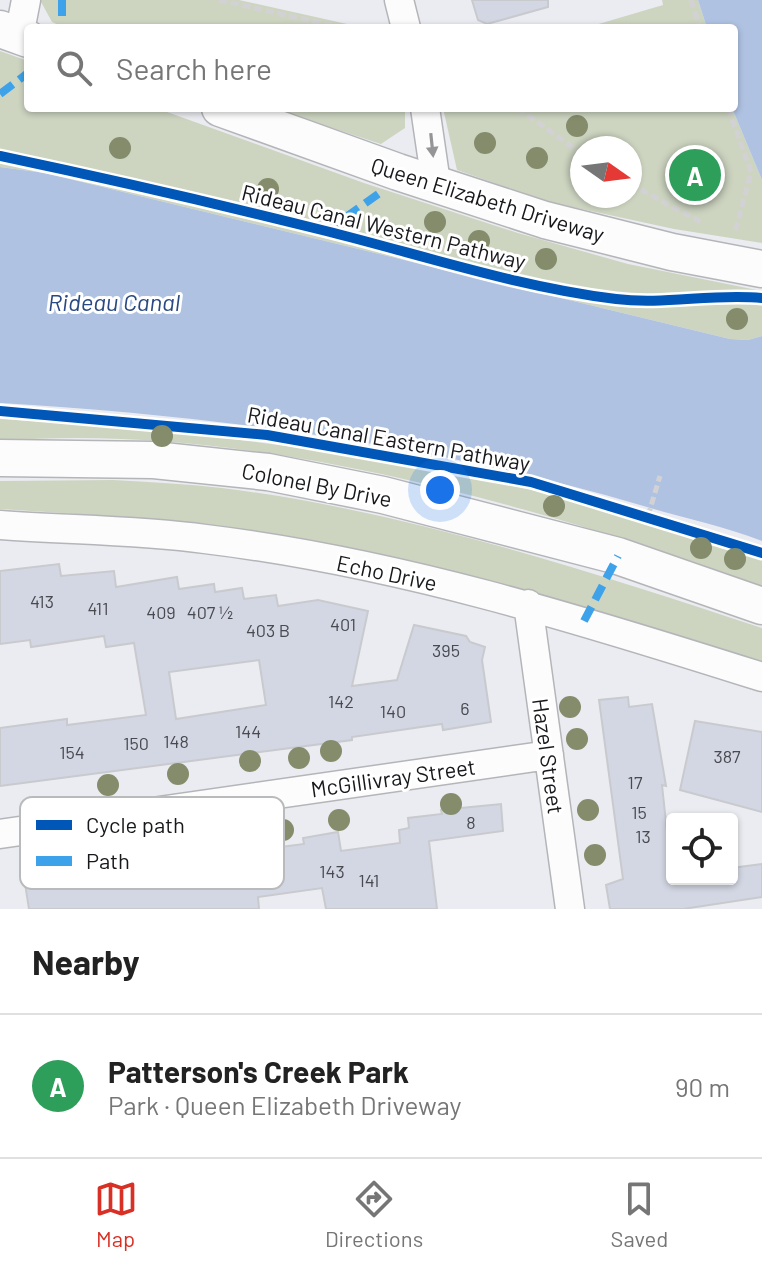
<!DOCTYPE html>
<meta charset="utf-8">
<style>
:root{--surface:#fff;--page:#f2f2f2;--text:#222;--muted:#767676;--line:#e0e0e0;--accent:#d93025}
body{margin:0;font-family:Barlow,sans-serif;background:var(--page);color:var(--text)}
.controls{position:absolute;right:24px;bottom:24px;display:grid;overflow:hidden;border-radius:8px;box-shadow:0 2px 6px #0004}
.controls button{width:72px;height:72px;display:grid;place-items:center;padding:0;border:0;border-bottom:2px solid var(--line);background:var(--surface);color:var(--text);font:40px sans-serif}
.compass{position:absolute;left:570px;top:136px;width:72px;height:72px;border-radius:50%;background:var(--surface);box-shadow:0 2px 6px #0004;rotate:104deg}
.you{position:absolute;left:440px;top:490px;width:28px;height:28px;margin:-20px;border:6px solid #fff;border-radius:50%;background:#1a73e8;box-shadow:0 0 0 12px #1a73e833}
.badge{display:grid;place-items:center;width:52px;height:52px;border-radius:50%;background:var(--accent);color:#fff;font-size:26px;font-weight:700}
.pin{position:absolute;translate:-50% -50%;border:4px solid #fff;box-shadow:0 2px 8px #0006}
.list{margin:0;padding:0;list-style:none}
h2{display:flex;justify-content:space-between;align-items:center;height:104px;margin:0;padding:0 32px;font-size:34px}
h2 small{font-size:26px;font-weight:400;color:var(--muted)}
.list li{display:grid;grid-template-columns:52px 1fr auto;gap:24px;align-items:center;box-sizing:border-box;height:144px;padding:0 32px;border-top:2px solid var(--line)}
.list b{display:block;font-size:30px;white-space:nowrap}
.list p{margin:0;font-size:26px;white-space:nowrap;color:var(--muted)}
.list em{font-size:26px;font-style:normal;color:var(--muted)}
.icon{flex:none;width:44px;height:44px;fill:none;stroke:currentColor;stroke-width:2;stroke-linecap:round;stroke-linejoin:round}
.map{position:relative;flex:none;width:762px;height:909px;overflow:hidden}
.search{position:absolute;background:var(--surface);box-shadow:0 2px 6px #0004;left:24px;right:24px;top:24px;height:88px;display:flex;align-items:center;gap:20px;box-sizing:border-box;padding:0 28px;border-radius:8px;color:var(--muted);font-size:30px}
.sheet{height:248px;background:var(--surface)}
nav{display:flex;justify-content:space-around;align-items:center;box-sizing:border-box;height:112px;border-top:2px solid var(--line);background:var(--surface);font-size:22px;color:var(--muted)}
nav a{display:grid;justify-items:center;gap:4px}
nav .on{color:var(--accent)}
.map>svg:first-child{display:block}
.green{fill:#cdd5c1;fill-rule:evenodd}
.water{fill:#afc2e2}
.building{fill:#d3d7e3;stroke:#c9cace;stroke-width:2;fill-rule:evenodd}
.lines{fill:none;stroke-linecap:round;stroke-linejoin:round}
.minor-casing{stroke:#b4b5b8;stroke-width:31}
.major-casing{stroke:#b4b5b8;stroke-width:39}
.path{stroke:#d2d2d4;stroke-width:5;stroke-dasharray:8 4;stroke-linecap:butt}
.minor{stroke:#fcfcfd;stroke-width:28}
.major{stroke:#fcfcfd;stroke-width:36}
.quiet{stroke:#3da2ea;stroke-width:8;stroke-dasharray:16 8;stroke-linecap:butt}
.cycleway-casing{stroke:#fff;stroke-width:15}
.cycleway{stroke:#0057b8;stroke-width:10}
.tree{fill:#848c6c}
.oneway{fill:#959597}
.labels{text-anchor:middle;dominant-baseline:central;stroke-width:6;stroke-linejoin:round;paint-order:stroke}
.number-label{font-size:18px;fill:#484a4f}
.street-label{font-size:22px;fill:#17181b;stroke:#fff}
.water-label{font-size:24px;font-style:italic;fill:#284981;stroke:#fff}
.key{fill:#fff;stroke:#b9babb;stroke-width:2}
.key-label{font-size:22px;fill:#17181b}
</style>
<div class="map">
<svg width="762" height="909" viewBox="0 0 762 909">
<rect width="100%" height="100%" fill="#ebecf1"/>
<!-- green -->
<path class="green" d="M40 0H239L365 28H65L52 22Z
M662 0H698L707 28H585L663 5Z
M0 51 28 61V108H156L364 183 518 233 628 264 762 291V336L748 340 730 339 45 173 0 167Z
M271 108H405V128L381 144Z
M443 108H732L762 180V243L674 229 549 202 457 170ZM582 148H630V196H582Z
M0 419C252 434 524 469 762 559V586C531 504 247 421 0 441Z
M113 480C149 482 186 484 222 488 406 511 586 570 762 628V665L680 636 527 591 301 538 171 520 0 509V481Z"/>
<!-- water -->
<path class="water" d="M698 0H762V180L732 108 734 28H707Z
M0 167 45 173 730 339 748 340 762 336V541C723 526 680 517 640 505 431 444 217 416 0 403Z"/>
<!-- building -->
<path class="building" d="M472 0H548V7L487 24 478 20Z
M59 564 61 576 114 571 116 587 177 577 179 589 214 584 215 592 242 588 244 599 276 595 278 606 318 600 368 611 352 686 397 680 414 625 466 636 470 642 485 647 482 660 491 722 443 730 442 724 352 737V740L0 786V728L67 719V725L146 715 134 643 106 647 104 636 31 647 30 640 0 644V571ZM259 660 266 705 176 719 169 672Z
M628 697 629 707 652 704 666 786 662 785 672 879H732V868L762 864V897L683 909H610L606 885 623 879 599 700Z
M695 721 762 732V812L680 790Z
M501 804 503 831 429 841 437 909H326L322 888 258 897 259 909H29L24 877 59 872 68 873 71 879 139 869 138 863 193 855 192 852 249 845 250 851 273 848 304 844 303 838 338 832 341 851 400 843 399 830 409 828 408 818 442 814 441 810Z"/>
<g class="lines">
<defs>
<path id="minor" d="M399 0 406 28
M19 36 26 0
M425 108 436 183
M0 525C68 530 138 530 205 539 396 562 579 619 762 677
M528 604 570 909
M0 834 549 755"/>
<path id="major" d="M0 29 28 39
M220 108 398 172 545 220 672 252 762 269
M0 458 154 460 268 472 383 495 618 556 762 606"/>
</defs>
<!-- minor casing -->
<use href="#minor" class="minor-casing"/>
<!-- major casing -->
<use href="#major" class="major-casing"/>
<!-- path -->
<path class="path" d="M219 0 343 28
M691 0 700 28
M518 108 582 154
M728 108 751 172 735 233
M630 184 703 223
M648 516 660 476"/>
<!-- minor -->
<use href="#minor" class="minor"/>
<!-- major -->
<use href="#major" class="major"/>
<!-- quiet -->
<path class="quiet" d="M62 0V28
M0 94 28 73
M326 231 384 190
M584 621 618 556"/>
<defs>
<path id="cycleway" d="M0 156C109 179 218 204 326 231 422 255 518 287 616 299 665 305 713 293 762 298
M0 411 267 435 531 482 762 553"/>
</defs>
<!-- cycleway casing -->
<use href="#cycleway" class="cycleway-casing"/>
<!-- cycleway -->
<use href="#cycleway" class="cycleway"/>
</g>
<!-- trees -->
<g class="tree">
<circle cx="577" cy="126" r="11"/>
<circle cx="485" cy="143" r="11"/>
<circle cx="120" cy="148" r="11"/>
<circle cx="537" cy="158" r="11"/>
<circle cx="705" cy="187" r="11"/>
<circle cx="268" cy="189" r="11"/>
<circle cx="435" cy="222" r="11"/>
<circle cx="479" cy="241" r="11"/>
<circle cx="546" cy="259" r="11"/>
<circle cx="737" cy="319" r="11"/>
<circle cx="162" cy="436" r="11"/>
<circle cx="554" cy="506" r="11"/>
<circle cx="701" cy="548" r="11"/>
<circle cx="735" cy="559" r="11"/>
<circle cx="570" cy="707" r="11"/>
<circle cx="577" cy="739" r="11"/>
<circle cx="331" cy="751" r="11"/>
<circle cx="299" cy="758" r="11"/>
<circle cx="250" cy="761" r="11"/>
<circle cx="178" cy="774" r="11"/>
<circle cx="108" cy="785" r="11"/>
<circle cx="451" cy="804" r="11"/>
<circle cx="588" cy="810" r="11"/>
<circle cx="339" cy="820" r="11"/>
<circle cx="283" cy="830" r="11"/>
<circle cx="595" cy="855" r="11"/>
</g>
<!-- one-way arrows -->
<defs><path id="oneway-solid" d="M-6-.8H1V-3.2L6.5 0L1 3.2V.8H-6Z" transform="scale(2)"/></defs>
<use class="oneway" href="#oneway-solid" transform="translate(432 145) rotate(84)"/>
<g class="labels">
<!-- number labels -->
<g class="number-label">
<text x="42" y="601">413</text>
<text x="98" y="608">411</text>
<text x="161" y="612">409</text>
<text x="210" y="612">407 ½</text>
<text x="343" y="624">401</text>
<text x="268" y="630">403 B</text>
<text x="446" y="650">395</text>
<text x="341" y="701">142</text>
<text x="465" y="708">6</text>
<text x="393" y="711">140</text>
<text x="248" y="731">144</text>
<text x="176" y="741">148</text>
<text x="136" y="743">150</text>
<text x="72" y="752">154</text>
<text x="727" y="756">387</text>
<text x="635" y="782">17</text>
<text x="639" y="812">15</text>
<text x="471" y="822">8</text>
<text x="643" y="836">13</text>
<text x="332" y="871">143</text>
<text x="369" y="880">141</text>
</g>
<!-- street labels -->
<g class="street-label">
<text transform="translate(488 199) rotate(17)">Queen Elizabeth Driveway</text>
<text transform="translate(384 226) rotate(14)">Rideau Canal Western Pathway</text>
<text transform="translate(389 438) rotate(10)">Rideau Canal Eastern Pathway</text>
<text transform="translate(317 484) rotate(11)">Colonel By Drive</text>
<text transform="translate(387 572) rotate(12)">Echo Drive</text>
<text transform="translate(549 756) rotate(82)">Hazel Street</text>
<text transform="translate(393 777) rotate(-8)">McGillivray Street</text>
</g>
<!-- water labels -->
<g class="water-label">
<text x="114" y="301">Rideau Canal</text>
</g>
</g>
<!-- legend -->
<rect x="20" y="797" width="264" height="92" rx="12" class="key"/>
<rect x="36" y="820" width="36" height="10" fill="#0057b8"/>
<rect x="36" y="856" width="36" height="10" fill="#3da2ea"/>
<g class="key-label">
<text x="86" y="833">Cycle path</text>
<text x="86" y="869">Path</text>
</g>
</svg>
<div class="controls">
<button><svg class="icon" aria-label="locate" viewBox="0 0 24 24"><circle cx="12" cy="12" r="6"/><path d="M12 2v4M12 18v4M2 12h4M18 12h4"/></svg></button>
</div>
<svg class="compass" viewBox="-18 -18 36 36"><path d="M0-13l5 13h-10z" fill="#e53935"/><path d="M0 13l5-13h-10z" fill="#767676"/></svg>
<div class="you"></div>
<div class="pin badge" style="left:695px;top:175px;background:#2e9e5b">A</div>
<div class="search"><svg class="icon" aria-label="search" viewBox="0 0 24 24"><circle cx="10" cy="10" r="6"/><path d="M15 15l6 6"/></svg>Search here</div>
</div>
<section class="sheet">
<h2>Nearby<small></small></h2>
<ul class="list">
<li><span class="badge" style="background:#2e9e5b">A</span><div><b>Patterson's Creek Park</b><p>Park · Queen Elizabeth Driveway</p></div><em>90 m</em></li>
</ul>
</section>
<nav>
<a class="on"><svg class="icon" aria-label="map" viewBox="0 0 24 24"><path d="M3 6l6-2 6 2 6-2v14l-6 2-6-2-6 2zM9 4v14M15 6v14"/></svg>Map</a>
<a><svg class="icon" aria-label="directions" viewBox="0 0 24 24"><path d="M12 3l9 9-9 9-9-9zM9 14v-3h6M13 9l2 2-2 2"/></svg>Directions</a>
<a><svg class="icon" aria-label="saved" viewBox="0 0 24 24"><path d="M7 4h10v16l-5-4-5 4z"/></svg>Saved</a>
</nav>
